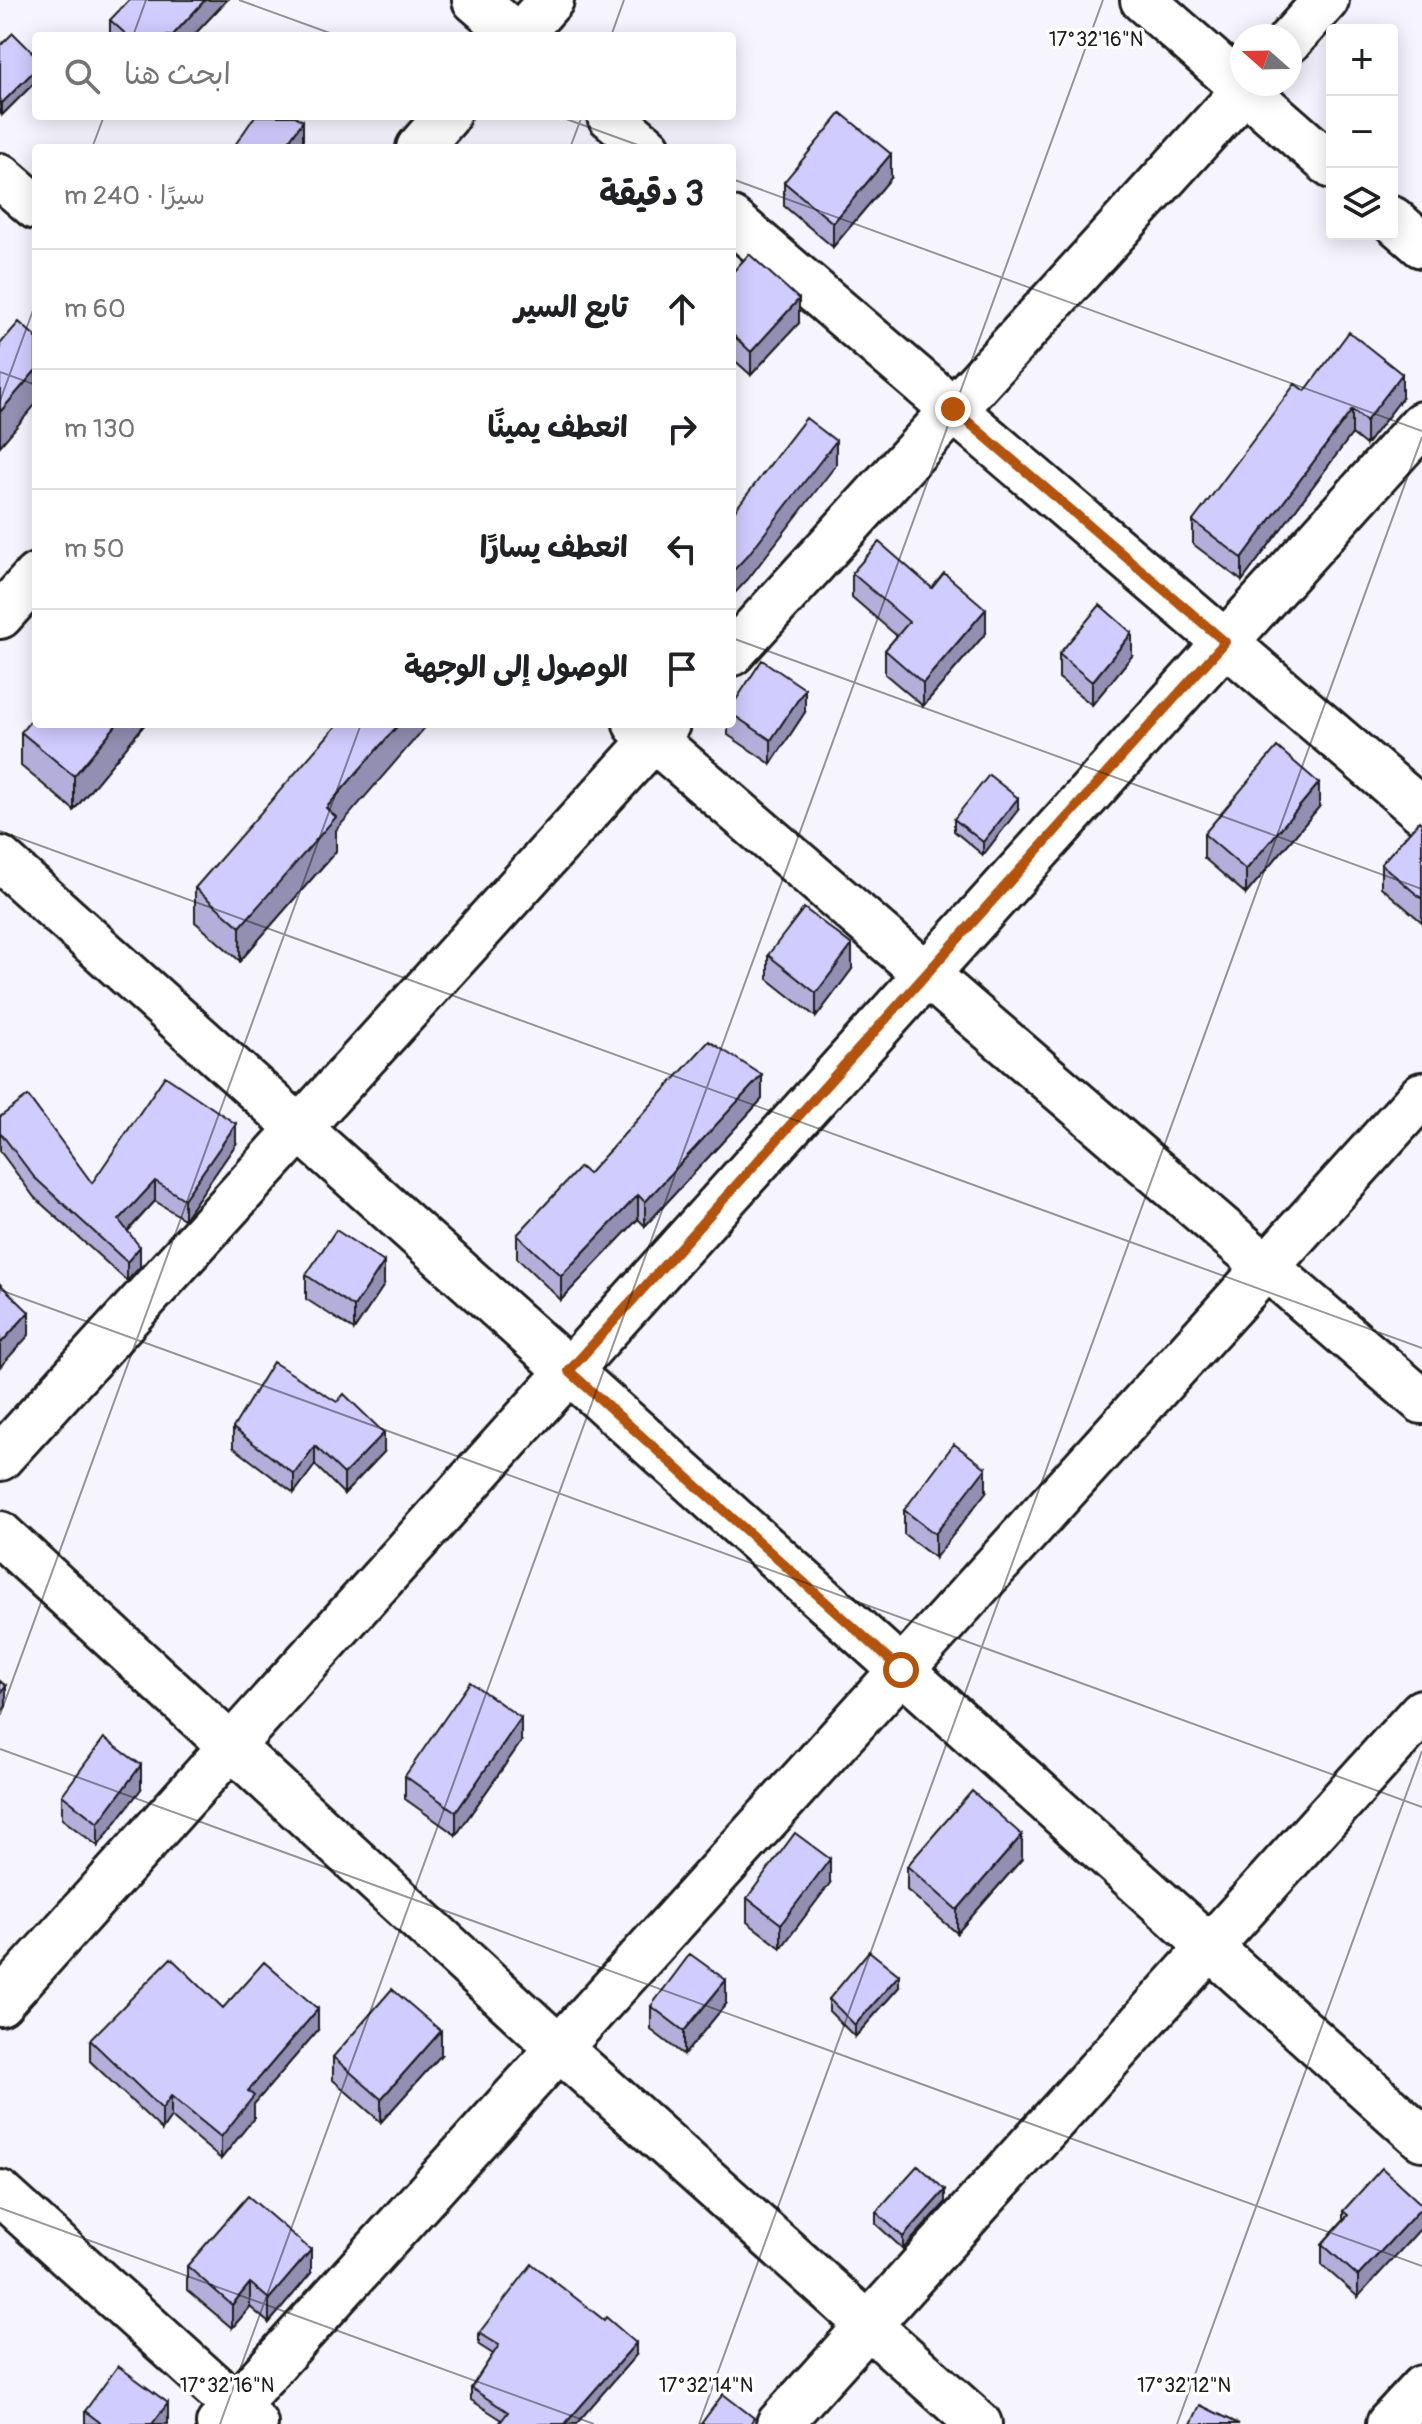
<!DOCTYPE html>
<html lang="ar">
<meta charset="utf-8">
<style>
:root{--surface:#fff;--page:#f2f2f2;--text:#202124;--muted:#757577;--line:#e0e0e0}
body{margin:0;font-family:Pangolin,"Playpen Sans Arabic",sans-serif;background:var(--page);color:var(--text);direction:rtl}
.controls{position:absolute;right:24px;top:24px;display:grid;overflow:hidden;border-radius:8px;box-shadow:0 4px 20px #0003}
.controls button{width:72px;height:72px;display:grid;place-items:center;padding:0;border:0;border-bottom:2px solid var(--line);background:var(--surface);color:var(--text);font:40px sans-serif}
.compass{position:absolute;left:1230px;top:24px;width:72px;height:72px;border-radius:50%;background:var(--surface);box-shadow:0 4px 20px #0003;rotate:290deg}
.stop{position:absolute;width:24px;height:24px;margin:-18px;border:6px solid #b45309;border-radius:50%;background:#fff}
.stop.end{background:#b45309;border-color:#fff;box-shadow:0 2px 8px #0008}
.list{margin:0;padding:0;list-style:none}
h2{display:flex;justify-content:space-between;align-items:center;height:104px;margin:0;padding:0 32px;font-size:34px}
h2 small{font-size:26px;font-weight:400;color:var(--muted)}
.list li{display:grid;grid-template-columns:52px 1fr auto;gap:24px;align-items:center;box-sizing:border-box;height:120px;padding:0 32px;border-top:2px solid var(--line)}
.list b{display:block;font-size:30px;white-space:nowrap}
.list em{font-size:26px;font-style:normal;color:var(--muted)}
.icon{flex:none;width:44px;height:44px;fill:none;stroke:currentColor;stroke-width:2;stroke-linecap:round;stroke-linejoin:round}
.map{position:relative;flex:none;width:1422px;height:2424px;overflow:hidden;direction:ltr}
.search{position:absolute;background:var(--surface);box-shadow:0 4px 20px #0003;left:32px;top:32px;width:704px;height:88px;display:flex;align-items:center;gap:20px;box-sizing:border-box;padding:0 28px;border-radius:8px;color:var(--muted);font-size:30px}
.panel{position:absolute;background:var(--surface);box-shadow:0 4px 20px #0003;left:32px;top:144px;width:704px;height:584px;border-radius:8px;direction:rtl}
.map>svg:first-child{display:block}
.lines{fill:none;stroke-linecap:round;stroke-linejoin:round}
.street-casing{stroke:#1c1c1c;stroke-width:50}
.street{stroke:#fff;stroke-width:44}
.wall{fill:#b4afda;stroke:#1c1c1c;stroke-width:2}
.shaded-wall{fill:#928fb2;stroke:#1c1c1c;stroke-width:2}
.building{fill:#d1ccfe;stroke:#1c1c1c;stroke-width:2}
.route{stroke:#b45309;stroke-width:10}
.ticks{fill:none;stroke:#1c1c1c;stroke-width:2;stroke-opacity:0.45}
.ticks-label{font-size:20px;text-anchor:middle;fill:#1c1c1c;stroke:#fff;stroke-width:7;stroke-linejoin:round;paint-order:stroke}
</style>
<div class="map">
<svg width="1422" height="2424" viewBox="0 0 1422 2424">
<rect width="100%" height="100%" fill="#f6f5ff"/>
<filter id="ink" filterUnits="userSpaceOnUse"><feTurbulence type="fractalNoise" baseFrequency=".0125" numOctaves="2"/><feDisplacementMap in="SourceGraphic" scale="16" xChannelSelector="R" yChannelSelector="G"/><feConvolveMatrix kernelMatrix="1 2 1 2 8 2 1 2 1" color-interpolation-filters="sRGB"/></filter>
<g filter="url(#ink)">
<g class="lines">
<defs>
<path id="street" d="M475 0 517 36
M1143 0 1332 166
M519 36 551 0
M1290 40 1326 0
M610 116 648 148
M419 148 447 116
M0 176 36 207
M1392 219 1422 245
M732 220 1422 811
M0 616 36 576
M732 653 1250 84
M636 724 1422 1401
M0 859 1422 2138
M0 1458 667 724
M0 1534 559 2048 979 2424
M0 2003 1422 424
M0 2193 255 2424
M219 2424 1422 1095
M779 2424 1422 1712
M1389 2424 1422 2388"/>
</defs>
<!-- street casing -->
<use href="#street" class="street-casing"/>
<!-- street -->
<use href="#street" class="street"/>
</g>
<!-- wall -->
<path class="wall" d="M227 0 193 36H110V20Z
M0 46 36 56V81L2 115 0 113Z
M891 178 833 247 784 206V182Z
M732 273 799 323 751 375 732 358Z
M1305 391 1402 398 1366 445 1352 434 1242 581 1193 544V521Z
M852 573 932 588 986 633 923 706 885 674V650L897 636 852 597Z
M1059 654 1132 656 1092 705 1059 678Z
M732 706 805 712 771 764 728 735V724H732Z
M36 724H145L74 810 21 766V732Z
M1319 807 1246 894 1204 858V834Z
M1018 810 983 855 954 831V819Z
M1422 824V922L1381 887V864Z
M336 830V851L240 961 195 922V888Z
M768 955 852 969 816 1017 768 979Z
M762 1099 645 1226 638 1219 561 1300 517 1258V1235L588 1174Z
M0 1117 92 1183 236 1144 184 1219 155 1201 128 1231 140 1267 127 1281 34 1197 0 1151Z
M306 1275 384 1285 354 1330 306 1299Z
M233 1428 384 1452 344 1494 315 1465 294 1493 233 1447Z
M986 1492 935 1558 904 1534V1510Z
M521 1742 456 1835 405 1799V1776Z
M141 1789 98 1846 62 1819V1795Z
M1022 1859 957 1933 907 1890V1866Z
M830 1883 781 1948 747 1922V1898Z
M899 1987 855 2037 829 2011V1999Z
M726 2004 684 2055 651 2030V2006Z
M223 2008 318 2030 254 2104V2118L221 2159 171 2117 162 2130 90 2061V2040Z
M441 2055 381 2122 333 2080V2057Z
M945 2203 903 2249 876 2224V2212Z
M1422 2205 1358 2297 1322 2265V2244L1343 2220V2211Z
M187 2266 311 2273 269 2323 250 2307 232 2328 187 2290Z
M479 2333 636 2355 576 2424H499L502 2420 471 2400V2388L493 2354 479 2345Z
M85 2411 168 2424H85Z"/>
<!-- shaded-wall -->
<path class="shaded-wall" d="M205 0H227L193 36H172Z
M36 69V81L2 115V103Z
M303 121V144L300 148H284Z
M891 154V178L833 247V223Z
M799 299V323L751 375V352Z
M36 370V404L0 446V412Z
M1402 374V398L1366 445V421Z
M1352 410V434L1242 581V558Z
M836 441V465L748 579 732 596V572Z
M986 609V633L923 706V683Z
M1132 633V656L1092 705V682Z
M805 689V712L771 764V740Z
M117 724H145L74 810V776Z
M399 724H428L336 830V851L240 961V927L326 808Z
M1319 783V807L1246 894V870Z
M1018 798V810L983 855V842Z
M852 945V969L816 1017V993Z
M762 1075V1099L645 1226V1202Z
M236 1124V1144L184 1219V1199Z
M155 1181V1201L119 1240V1220Z
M638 1195V1219L561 1300V1276Z
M140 1247V1267L127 1281V1262Z
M384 1262V1285L354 1330V1307Z
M29 1312V1335L0 1367V1344Z
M384 1433V1452L344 1494V1474Z
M315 1446V1465L294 1493V1474Z
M986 1468V1492L935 1558V1534Z
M6 1686V1706L0 1714V1694Z
M521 1718V1742L456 1835V1812Z
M141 1765V1789L98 1846V1823Z
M1022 1835V1859L957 1933V1910Z
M830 1859V1883L781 1948V1924Z
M899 1975V1987L855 2037V2025Z
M726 1980V2004L684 2055V2031Z
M318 2009V2030L254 2104V2118L221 2159V2137L248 2091Z
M441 2031V2055L381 2122V2099Z
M171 2096V2117L162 2130V2109Z
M945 2190V2203L903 2249V2237Z
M1422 2207V2227L1358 2297V2276Z
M311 2250V2273L269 2323V2299Z
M250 2283V2307L232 2328V2305Z
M636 2343V2355L576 2424H565Z
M168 2403V2424H152Z"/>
<!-- building -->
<path class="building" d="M129 0H205L172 36H128L110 20Z
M13 33 36 56V69L2 103 0 101V46Z
M841 113 891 154 833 223 784 182Z
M255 116H295L303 121 284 148H233Z
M749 254 799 299 751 352 732 334V273Z
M19 322 36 337V370L0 412V344Z
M1349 332 1402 374 1366 421 1352 410 1242 558 1193 521 1295 384 1305 391Z
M806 418 836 441 748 555 732 572V514Z
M879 542 932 588 944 573 986 609 923 683 885 650 909 622 852 573Z
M1100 605 1132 633 1092 682 1059 654Z
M762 660 805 689 771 740 732 714V706Z
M36 714V724H117L74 776 21 732Z
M338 724H399L326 808 336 817 240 927 195 888Z
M1277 747 1319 783 1246 870 1204 834Z
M989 775 1018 798 983 842 954 819Z
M1419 821 1422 824V899L1381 864Z
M804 908 852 945 816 993 768 955Z
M709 1041 762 1075 645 1202 638 1195 561 1276 517 1235 580 1167 588 1174Z
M165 1076 236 1124 184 1199 155 1181 119 1220 140 1247 127 1262 34 1177 0 1132V1117L28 1096 92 1183Z
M336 1230 384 1262 354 1307 306 1275Z
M0 1284 29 1312 0 1344Z
M273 1362 337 1402 344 1394 384 1433 344 1474 315 1446 294 1474 233 1428Z
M954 1444 986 1468 935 1534 904 1510Z
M0 1681 6 1686 0 1694Z
M470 1682 521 1718 456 1812 405 1776Z
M104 1738 141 1765 98 1823 62 1795Z
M972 1791 1022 1835 957 1910 907 1866Z
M795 1833 830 1859 781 1924 747 1898Z
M869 1951 899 1975 855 2025 829 1999Z
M690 1954 726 1980 684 2031 651 2006Z
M171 1958 223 2008 264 1962 318 2009 248 2091 254 2096 221 2137 171 2096 162 2109 90 2040Z
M392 1989 441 2031 381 2099 333 2057Z
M918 2165 945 2190 903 2237 876 2212Z
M1382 2168 1422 2205V2207L1358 2276 1322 2244 1348 2215 1343 2211Z
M248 2196 311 2250 269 2299 250 2283 232 2305 187 2266Z
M532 2264 604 2320 606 2317 636 2343 565 2424H499L508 2412 471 2388 499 2345 479 2333Z
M118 2366 168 2403 152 2424H102L85 2411Z
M723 2394 754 2418 750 2424H701Z
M1200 2405 1239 2424H1191Z"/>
</g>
<g class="lines" filter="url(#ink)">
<!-- route -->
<path class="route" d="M901 1670 569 1371 1225 642 953 409"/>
</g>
<!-- ticks -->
<path class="ticks" d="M239 0 338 36M133 36 146 0M611 36 624 0M558 116 646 148M92 148 104 116M570 148 582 116M732 179 1422 431M0 372 36 385M0 401 36 302M732 638 1422 889M0 831 1422 1348M0 1290 1422 1807M0 1715 361 724M0 1749 1422 2266M0 2208 594 2424M220 2424 1103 0M699 2424 1422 437M1177 2424 1422 1751"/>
<g class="ticks-label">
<text x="1096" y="46">17°32'16"N</text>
<text x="227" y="2392">17°32'16"N</text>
<text x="706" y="2392">17°32'14"N</text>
<text x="1184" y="2392">17°32'12"N</text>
</g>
</svg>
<div class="controls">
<button>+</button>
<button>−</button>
<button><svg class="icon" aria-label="layers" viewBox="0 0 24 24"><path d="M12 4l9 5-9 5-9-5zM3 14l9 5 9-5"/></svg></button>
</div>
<svg class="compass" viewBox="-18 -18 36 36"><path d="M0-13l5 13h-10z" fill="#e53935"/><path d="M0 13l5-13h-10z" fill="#757577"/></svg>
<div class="stop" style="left:901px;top:1670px"></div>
<div class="stop end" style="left:953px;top:409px"></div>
<div class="search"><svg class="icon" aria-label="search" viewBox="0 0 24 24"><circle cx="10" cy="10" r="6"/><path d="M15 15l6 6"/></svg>ابحث هنا</div>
<section class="panel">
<h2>3 دقيقة<small>سيرًا · 240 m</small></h2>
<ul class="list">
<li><svg class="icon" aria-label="ahead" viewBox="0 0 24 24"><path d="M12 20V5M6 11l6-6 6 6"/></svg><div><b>تابع السير</b></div><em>60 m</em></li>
<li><svg class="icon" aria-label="right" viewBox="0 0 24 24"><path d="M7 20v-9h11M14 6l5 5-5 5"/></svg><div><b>انعطف يمينًا</b></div><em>130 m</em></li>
<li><svg class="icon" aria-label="left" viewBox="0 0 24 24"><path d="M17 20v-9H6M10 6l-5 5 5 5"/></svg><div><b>انعطف يسارًا</b></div><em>50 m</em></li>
<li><svg class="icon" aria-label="arrive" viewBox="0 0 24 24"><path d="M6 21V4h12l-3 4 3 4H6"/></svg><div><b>الوصول إلى الوجهة</b></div></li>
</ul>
</section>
</div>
